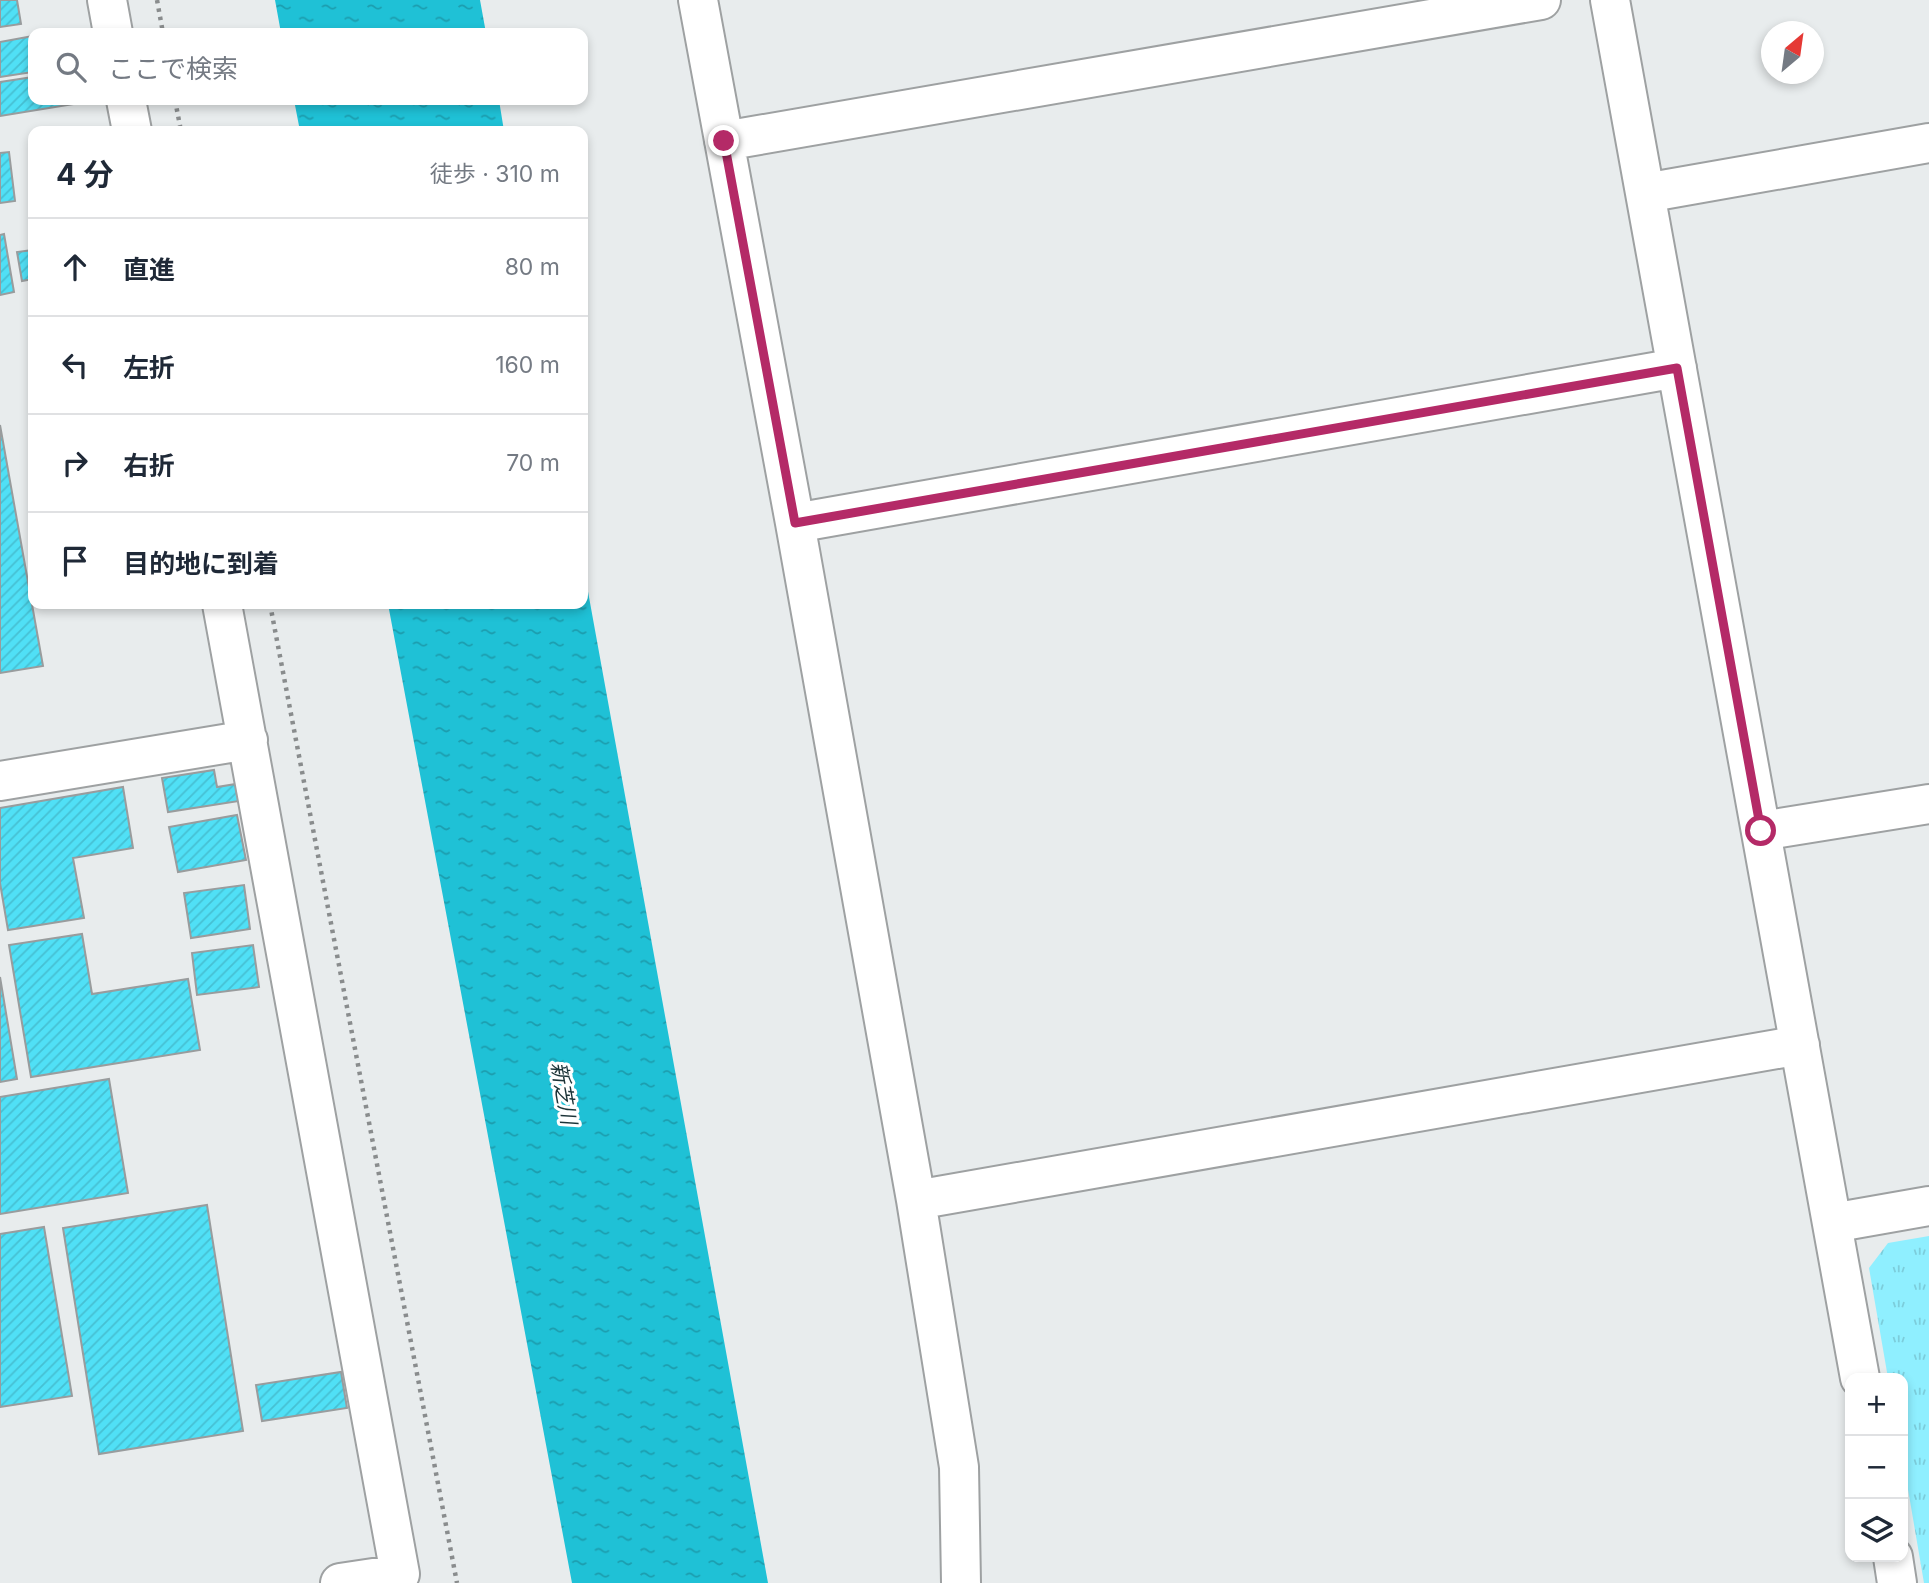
<!DOCTYPE html>
<html lang="ja">
<meta charset="utf-8">
<style>
:root{--surface:#fff;--page:#f6f6f7;--text:#1f2937;--muted:#747a83;--line:#e0e1e3}
body{margin:0;font-family:Inter,"Noto Sans JP",sans-serif;background:var(--page);color:var(--text)}
.controls{position:absolute;right:21px;bottom:21px;display:grid;overflow:hidden;border-radius:14px;box-shadow:0 4px 10px #0003}
.controls button{width:63px;height:63px;display:grid;place-items:center;padding:0;border:0;border-bottom:2px solid var(--line);background:var(--surface);color:var(--text);font:35px sans-serif}
.compass{position:absolute;left:1761px;top:21px;width:63px;height:63px;border-radius:50%;background:var(--surface);box-shadow:0 4px 10px #0003;rotate:29deg}
.stop{position:absolute;width:21px;height:21px;margin:-16px;border:5px solid #b42a67;border-radius:50%;background:#fff}
.stop.end{background:#b42a67;border-color:#fff;box-shadow:0 2px 7px #0008}
.list{margin:0;padding:0;list-style:none}
h2{display:flex;justify-content:space-between;align-items:center;height:91px;margin:0;padding:0 28px;font-size:30px}
h2 small{font-size:23px;font-weight:400;color:var(--muted)}
.list li{display:grid;grid-template-columns:46px 1fr auto;gap:21px;align-items:center;box-sizing:border-box;height:98px;padding:0 28px;border-top:2px solid var(--line)}
.list b{display:block;font-size:26px;white-space:nowrap}
.list em{font-size:23px;font-style:normal;color:var(--muted)}
.icon{flex:none;width:38px;height:38px;fill:none;stroke:currentColor;stroke-width:2;stroke-linecap:round;stroke-linejoin:round}
.map{position:relative;flex:none;width:1929px;height:1583px;overflow:hidden}
.search{position:absolute;background:var(--surface);box-shadow:0 4px 10px #0003;left:28px;top:28px;width:560px;height:77px;display:flex;align-items:center;gap:18px;box-sizing:border-box;padding:0 24px;border-radius:14px;color:var(--muted);font-size:26px}
.panel{position:absolute;background:var(--surface);box-shadow:0 4px 10px #0003;left:28px;top:126px;width:560px;height:483px;border-radius:14px}
.map>svg:first-child{display:block}
.grass{fill:url(#grass-tufts)}
.water{fill:url(#water-ripples)}
.building{fill:url(#building-hatch);stroke:#999c9d;stroke-width:2}
.lines{fill:none;stroke-linecap:round;stroke-linejoin:round}
.minor-casing{stroke:#9ea1a2;stroke-width:42}
.path{stroke:#898c8d;stroke-width:4.5;stroke-dasharray:3.5 5;stroke-linecap:butt}
.minor{stroke:#fff;stroke-width:38}
.route{stroke:#b42a67;stroke-width:9}
.labels{text-anchor:middle;dominant-baseline:central;stroke-width:6;stroke-linejoin:round;paint-order:stroke}
.water-label{font-size:21px;font-style:italic;fill:#1b3337;stroke:#fff}
</style>
<div class="map">
<svg width="1929" height="1583" viewBox="0 0 1929 1583">
<defs>
<pattern id="grass-tufts" width="24" height="20" patternUnits="userSpaceOnUse" patternTransform="scale(1.75)"><rect width="24" height="20" fill="#8fefff"/><path d="M3 7l-1-3M5 7V3M7 7l1-3M15 17l-1-3M17 17v-4M19 17l1-3" fill="none" stroke="#7ccddb"/></pattern>
<pattern id="water-ripples" width="26" height="14" patternUnits="userSpaceOnUse" patternTransform="scale(1.75)"><rect width="26" height="14" fill="#1fc1d6"/><path d="M2 4q2-2 4 0t4 0M15 11q2-2 4 0t4 0" fill="none" stroke="#1c9dae"/></pattern>
<pattern id="building-hatch" width="6" height="6" patternUnits="userSpaceOnUse" patternTransform="scale(1.75)"><rect width="6" height="6" fill="#50e0f6"/><path d="M-1 1l2-2M0 6l6-6M5 7l2-2" fill="none" stroke="#46c0d3"/></pattern>
</defs>
<rect width="100%" height="100%" fill="#e8eced"/>
<!-- grass -->
<path class="grass" d="M1929 1236V1583H1924L1903 1460V1378H1888L1869 1268 1888 1243Z"/>
<!-- water -->
<path class="water" d="M275 0H480L486 33H281Z
M294 100H499L504 131H300Z
M583 564 768 1583H572L388 604H583Z"/>
<!-- building -->
<path class="building" d="M0 0H17L21 24 0 27Z
M33 36V72L0 77V42Z
M33 77V100H98L0 116V82Z
M9 152 15 201 0 203V153Z
M4 234 14 292 0 295V235Z
M33 250V279L22 281 17 252Z
M0 425 43 666 0 673Z
M214 770 217 787 236 784 239 801 168 812 162 778Z
M123 787 133 848 73 858 84 918 8 930 0 883V808Z
M237 815 246 860 178 872 169 827Z
M244 885 250 929 191 938 184 893Z
M82 934 92 994 188 979 200 1050 31 1077 9 945Z
M253 945 259 987 197 995 192 953Z
M0 977 17 1079 0 1082Z
M109 1079 128 1193 0 1214V1097Z
M207 1205 243 1431 99 1454 63 1228Z
M44 1227 72 1396 0 1407V1234Z
M341 1372 347 1408 262 1421 256 1385Z"/>
<g class="lines">
<defs>
<path id="minor" d="M107 0 113 33
M698 0 795 523 916 1200 959 1467 961 1583
M1610 0 1860 1378
M126 100 132 131
M724 141 1541 0
M1645 193 1929 143
M795 523 1677 368
M222 604 400 1574 340 1583
M0 781 248 740
M1761 831 1929 804
M916 1200 1800 1045
M1832 1223 1929 1206
M1893 1557 1897 1583"/>
</defs>
<!-- minor casing -->
<use href="#minor" class="minor-casing"/>
<!-- path -->
<path class="path" d="M157 0 163 33
M175 100 181 131
M270 604 457 1583"/>
<!-- minor -->
<use href="#minor" class="minor"/>
</g>
<g class="lines">
<!-- route -->
<path class="route" d="M724 141 795 523 1677 368 1761 831"/>
</g>
<g class="labels">
<!-- water labels -->
<g class="water-label">
<text transform="translate(564 1093) rotate(80)">新芝川</text>
</g>
</g>
</svg>
<div class="controls">
<button>+</button>
<button>−</button>
<button><svg class="icon" aria-label="layers" viewBox="0 0 24 24"><path d="M12 4l9 5-9 5-9-5zM3 14l9 5 9-5"/></svg></button>
</div>
<svg class="compass" viewBox="-18 -18 36 36"><path d="M0-13l5 13h-10z" fill="#e53935"/><path d="M0 13l5-13h-10z" fill="#747a83"/></svg>
<div class="stop" style="left:1761px;top:831px"></div>
<div class="stop end" style="left:724px;top:141px"></div>
<div class="search"><svg class="icon" aria-label="search" viewBox="0 0 24 24"><circle cx="10" cy="10" r="6"/><path d="M15 15l6 6"/></svg>ここで検索</div>
<section class="panel">
<h2>4 分<small>徒歩 · 310 m</small></h2>
<ul class="list">
<li><svg class="icon" aria-label="ahead" viewBox="0 0 24 24"><path d="M12 20V5M6 11l6-6 6 6"/></svg><div><b>直進</b></div><em>80 m</em></li>
<li><svg class="icon" aria-label="left" viewBox="0 0 24 24"><path d="M17 20v-9H6M10 6l-5 5 5 5"/></svg><div><b>左折</b></div><em>160 m</em></li>
<li><svg class="icon" aria-label="right" viewBox="0 0 24 24"><path d="M7 20v-9h11M14 6l5 5-5 5"/></svg><div><b>右折</b></div><em>70 m</em></li>
<li><svg class="icon" aria-label="arrive" viewBox="0 0 24 24"><path d="M6 21V4h12l-3 4 3 4H6"/></svg><div><b>目的地に到着</b></div></li>
</ul>
</section>
</div>
